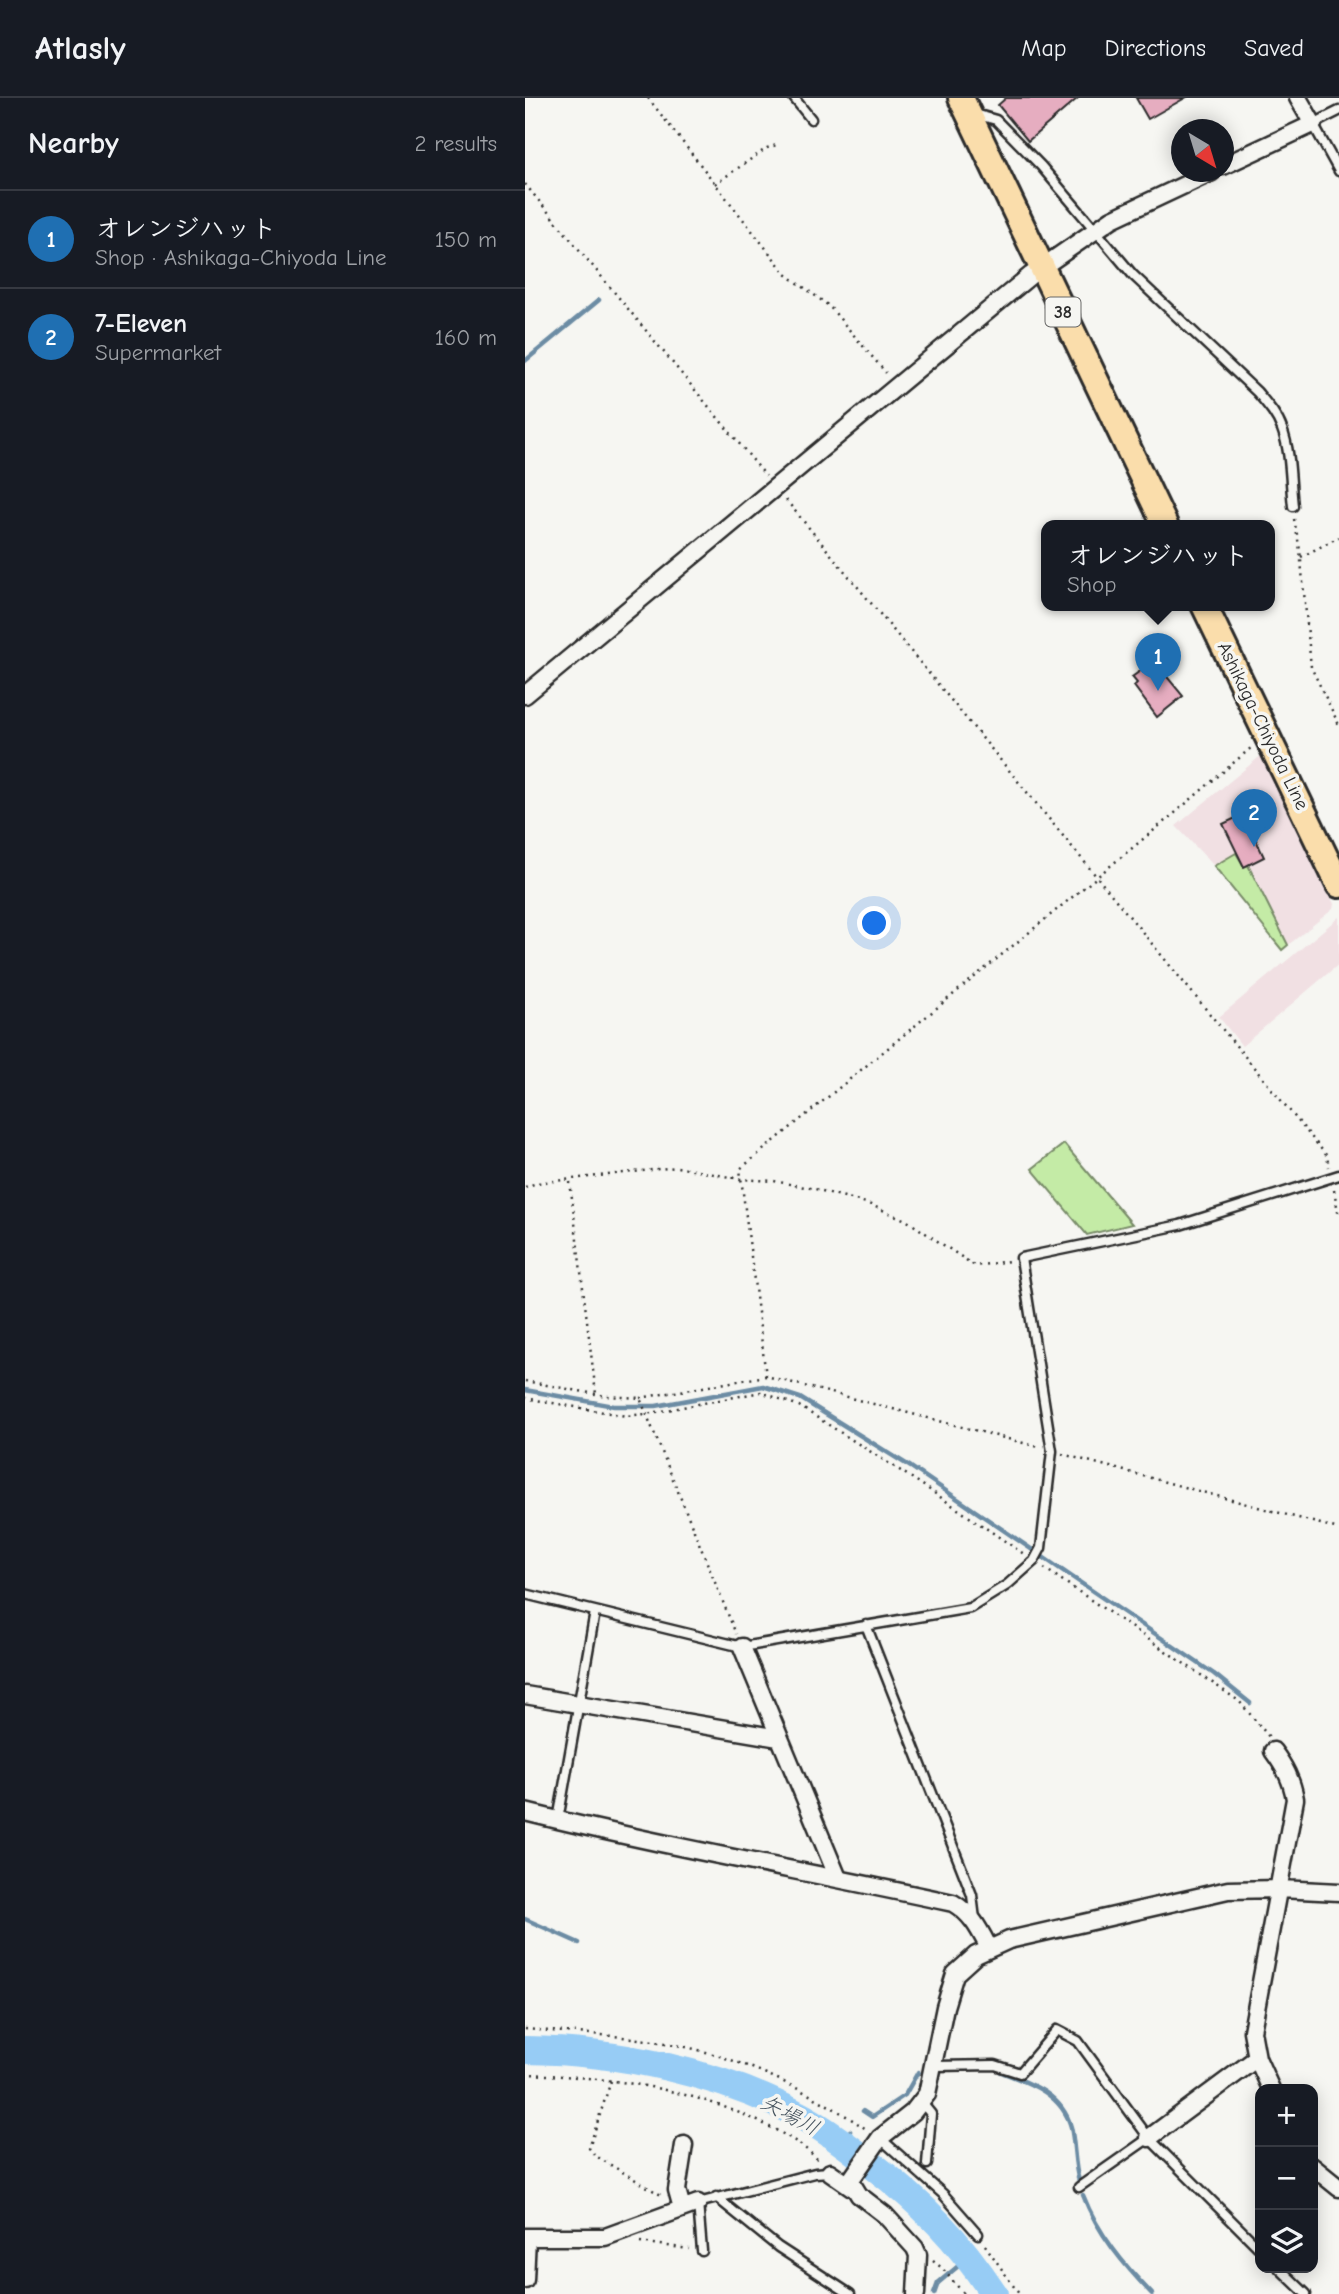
<!DOCTYPE html>
<meta charset="utf-8">
<style>
:root{--surface:#171b24;--page:#20242c;--text:#f1f3f6;--muted:#9ea1a6;--line:#363941;--accent:#1f6fb2}
body{margin:0;font-family:"Comic Neue","Klee One",sans-serif;background:var(--page);color:var(--text)}
.controls{position:absolute;right:21px;bottom:21px;display:grid;overflow:hidden;border-radius:14px;box-shadow:0 4px 18px #0003}
.controls button{width:63px;height:63px;display:grid;place-items:center;padding:0;border:0;border-bottom:2px solid var(--line);background:var(--surface);color:var(--text);font:35px sans-serif}
.compass{position:absolute;left:646px;top:21px;width:63px;height:63px;border-radius:50%;background:var(--surface);box-shadow:0 4px 18px #0003;rotate:142deg}
.you{position:absolute;left:350px;top:826px;width:24px;height:24px;margin:-18px;border:5px solid #fff;border-radius:50%;background:#1a73e8;box-shadow:0 0 0 10px #1a73e833}
.badge{display:grid;place-items:center;width:46px;height:46px;border-radius:50%;background:var(--accent);color:#fff;font-size:23px;font-weight:700}
.pin{position:absolute;translate:-50% -58px;filter:drop-shadow(0 2px 4px #0008)}
.pin::after{content:'';position:absolute;top:37px;width:24px;height:21px;background:inherit;clip-path:polygon(0 0,100% 0,50% 100%)}
.popup{position:absolute;left:516px;top:422px;width:234px;height:91px;box-sizing:border-box;display:grid;place-content:center;border-radius:14px;background:var(--surface);filter:drop-shadow(0 2px 5px #0005);font-size:23px;white-space:nowrap;color:var(--muted)}
.popup b{font-size:26px;color:var(--text)}
.popup::after{content:'';position:absolute;left:50%;top:100%;margin-left:-14px;border:14px solid transparent;border-top-color:var(--surface)}
.list{margin:0;padding:0;list-style:none}
h2{display:flex;justify-content:space-between;align-items:center;height:91px;margin:0;padding:0 28px;font-size:30px}
h2 small{font-size:23px;font-weight:400;color:var(--muted)}
.list li{display:grid;grid-template-columns:46px 1fr auto;gap:21px;align-items:center;box-sizing:border-box;height:98px;padding:0 28px;border-top:2px solid var(--line)}
.list b{display:block;font-size:26px;white-space:nowrap}
.list p{margin:0;font-size:23px;white-space:nowrap;color:var(--muted)}
.list em{font-size:23px;font-style:normal;color:var(--muted)}
.icon{flex:none;width:38px;height:38px;fill:none;stroke:currentColor;stroke-width:2;stroke-linecap:round;stroke-linejoin:round}
.map{position:relative;flex:none;width:814px;height:2196px;overflow:hidden}
header{display:flex;align-items:center;gap:42px;box-sizing:border-box;height:98px;padding:0 35px;background:var(--surface);border-bottom:2px solid var(--line)}
header strong{font-size:33px}
nav{display:flex;gap:38px;margin-inline-start:auto;font-size:24px}
main{display:flex}
aside{flex:1;background:var(--surface)}
.map>svg:first-child{display:block}
.built{fill:#f1e0e3}
.green{fill:#c4eba6;stroke:#788b68;stroke-width:2}
.lines{fill:none;stroke-linecap:round;stroke-linejoin:round}
.stream{stroke:#6c8ca4;stroke-width:4.5}
.river{stroke:#97ccf5;stroke-width:28}
.building{fill:#e6adc0;stroke:#2b2b2b;stroke-width:2}
.service-casing{stroke:#2b2b2b;stroke-width:13}
.minor-casing{stroke:#2b2b2b;stroke-width:21}
.primary-casing{stroke:#2b2b2b;stroke-width:30}
.path{stroke:#2b2b2b;stroke-width:2.5;stroke-dasharray:2 5;stroke-linecap:butt}
.service{stroke:#f6f6f2;stroke-width:8}
.minor{stroke:#f6f6f2;stroke-width:16}
.primary{stroke:#faddab;stroke-width:24}
.labels{text-anchor:middle;dominant-baseline:central;stroke-width:7;stroke-linejoin:round;paint-order:stroke}
.shield{fill:#f6f6f2;stroke:#686867;stroke-width:2}
.shield-label{font-size:18px;font-weight:bold;fill:#2b2b2b}
.street-label{font-size:19px;fill:#2b2b2b;stroke:#f6f6f2}
.water-label{font-size:21px;font-style:italic;fill:#46535e;stroke:#f6f6f2}
</style>
<header>
<strong>Atlasly</strong>
<nav><a>Map</a><a>Directions</a><a>Saved</a></nav>
</header>
<main>
<aside>
<h2>Nearby<small>2 results</small></h2>
<ul class="list">
<li><span class="badge">1</span><div><b>オレンジハット</b><p>Shop · Ashikaga-Chiyoda Line</p></div><em>150 m</em></li>
<li><span class="badge">2</span><div><b>7-Eleven</b><p>Supermarket</p></div><em>160 m</em></li>
</ul>
</aside>
<div class="map">
<svg width="814" height="2196" viewBox="0 0 814 2196">
<rect width="100%" height="100%" fill="#f6f6f2"/>
<filter id="ink" filterUnits="userSpaceOnUse"><feTurbulence type="fractalNoise" baseFrequency=".0143" numOctaves="2"/><feDisplacementMap in="SourceGraphic" scale="14" xChannelSelector="R" yChannelSelector="G"/><feConvolveMatrix kernelMatrix="1 2 1 2 8 2 1 2 1" color-interpolation-filters="sRGB"/></filter>
<g filter="url(#ink)">
<!-- built -->
<path class="built" d="M738 656 809 806 808 811 757 852 689 768 651 728Z
M814 819V866L717 948 694 919Z"/>
<!-- green -->
<path class="green" d="M711 755 719 768 723 767 763 847 757 852 689 768Z
M539 1046 607 1126 562 1137 507 1071Z"/>
<g class="lines">
<!-- stream -->
<path class="stream" d="M0 263 74 202
M0 1292 89 1308H131L238 1288 275 1300 386 1369 689 1576 725 1605
M0 1821 54 1845
M476 1974C505 1985 537 1996 546 2029 550 2047 549 2066 554 2083
M338 2013 347 2019 380 1997 393 1974
M317 2044 325 2033
M558 2097C573 2136 599 2167 627 2196
M409 2196 413 2185 444 2159"/>
<!-- river -->
<path class="river" d="M0 1952C93 1953 194 1974 276 2018 301 2031 323 2049 346 2066 398 2106 433 2141 469 2196"/>
</g>
<!-- building -->
<path class="building" d="M481 0H553L503 43 473 7Z
M611 0H660L623 21Z
M629 563 658 598 632 619 609 588 612 585 607 579Z
M719 716 739 759 719 769 698 726Z"/>
<g class="lines">
<defs>
<path id="service" d="M269 0 286 21
M814 13 788 26 814 73
M450 16 471 22 516 68 608 177 732 294C742 306 752 317 757 331 766 354 765 383 768 408
M0 1496 217 1549 445 1510 482 1487 509 1463 516 1450 527 1353 496 1160 655 1127 814 1077
M341 1527 447 1797 450 1821
M33 1722 70 1514
M410 1968 470 1967 495 1975 532 1932 553 1943 624 2040 735 2151
M397 2005 406 2016 402 2066
M355 2040 418 2096 453 2136
M554 2089 624 2040
M191 2099 253 2149 325 2196
M177 2153 173 2105 290 2075 305 2074
M754 2170 781 2196"/>
<path id="minor" d="M698 68 788 26 773 0
M0 597 506 177 587 121 687 74
M217 1549 313 1780
M0 1597 254 1640
M0 1714C141 1749 285 1774 428 1805 447 1816 454 1831 464 1850
M746 1991 732 1960 727 1933 770 1701C767 1682 759 1668 748 1653
M624 2040 732 1960
M788 2069 814 2090
M305 2074 328 2090
M157 2110 152 2092 159 2047
M0 2139H80L173 2105
M0 2182 2 2139
M391 2196 393 2157 390 2150 360 2117 334 2097 326 2084 327 2080 355 2040 388 2014 402 1996 420 1909 430 1876 451 1857 484 1842 703 1792 755 1791 814 1794"/>
<path id="primary" d="M436 0 640 427
M679 507 814 787"/>
</defs>
<!-- service casing -->
<use href="#service" class="service-casing"/>
<!-- minor casing -->
<use href="#minor" class="minor-casing"/>
<!-- primary casing -->
<use href="#primary" class="primary-casing"/>
<!-- path -->
<path class="path" d="M123 0 261 176 304 208 361 275
M0 86 241 378
M190 86 242 50 255 46
M261 402 802 1058 804 1069
M769 421 775 452 786 569 814 627
M776 459 814 439
M45 1084 71 1296
M0 1089 12 1085 152 1069 215 1081 249 1083 290 1091 341 1105 381 1122 450 1168 484 1163
M809 1092 814 1119
M241 1278 215 1071 650 715 727 649
M0 1283 81 1298 115 1300 211 1536
M0 1300 101 1318 121 1316 236 1294 274 1308 393 1384 499 1456
M115 1300 241 1278 514 1349
M537 1356 814 1431
M519 1470 714 1603 745 1640
M0 1931C60 1936 123 1938 181 1954 232 1968 298 2001 341 2031
M0 1976C81 1979 161 1989 235 2024 255 2034 277 2045 293 2062
M86 1983 64 2050 69 2057 136 2097
M115 2144 164 2151
M460 2147 494 2196
M408 2163 417 2170 439 2196"/>
<!-- service -->
<use href="#service" class="service"/>
<!-- minor -->
<use href="#minor" class="minor"/>
<!-- primary -->
<use href="#primary" class="primary"/>
</g>
</g>
<g class="labels">
<!-- shield labels -->
<rect class="shield" x="520.5" y="199.5" width="35" height="29" rx="5"/>
<g class="shield-label">
<text x="538" y="214">38</text>
</g>
<!-- street labels -->
<g class="street-label">
<text transform="translate(738 628) rotate(64)">Ashikaga-Chiyoda Line</text>
</g>
<!-- water labels -->
<g class="water-label">
<text transform="translate(265 2017) rotate(28)">矢場川</text>
</g>
</g>
</svg>
<div class="controls">
<button>+</button>
<button>−</button>
<button><svg class="icon" aria-label="layers" viewBox="0 0 24 24"><path d="M12 4l9 5-9 5-9-5zM3 14l9 5 9-5"/></svg></button>
</div>
<svg class="compass" viewBox="-18 -18 36 36"><path d="M0-13l5 13h-10z" fill="#e53935"/><path d="M0 13l5-13h-10z" fill="#9ea1a6"/></svg>
<div class="you"></div>
<div class="pin badge" style="left:633px;top:593px">1</div>
<div class="popup"><b>オレンジハット</b>Shop</div>
<div class="pin badge" style="left:729px;top:749px">2</div>
</div>
</main>
